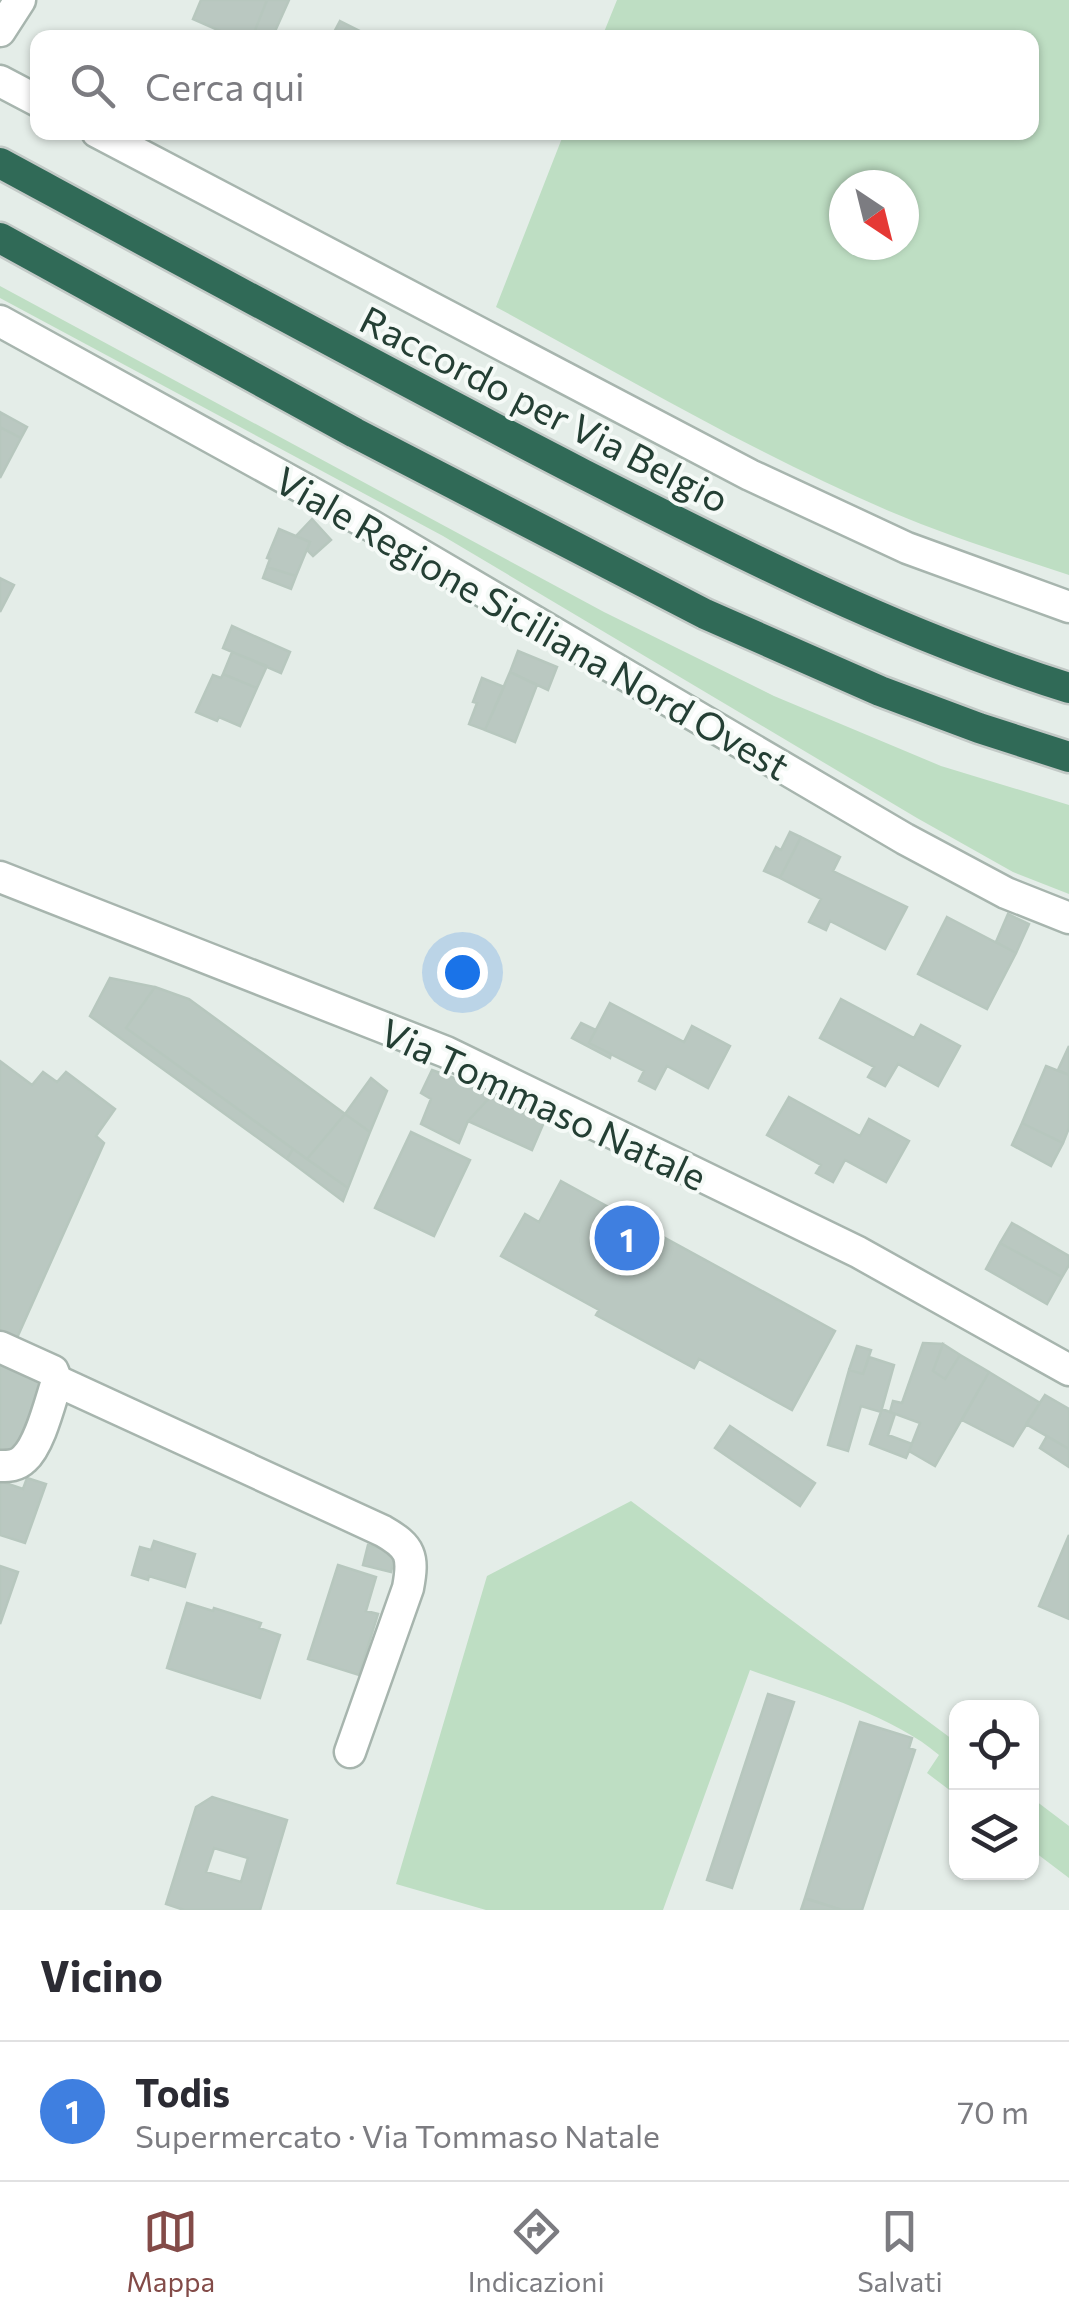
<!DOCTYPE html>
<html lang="it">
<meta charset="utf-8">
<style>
:root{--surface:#fff;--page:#f7f7f7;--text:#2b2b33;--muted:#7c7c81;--line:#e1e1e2;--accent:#834b48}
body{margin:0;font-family:Commissioner,sans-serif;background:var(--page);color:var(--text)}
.controls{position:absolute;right:30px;bottom:30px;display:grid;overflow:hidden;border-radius:20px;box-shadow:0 2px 8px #0004}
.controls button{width:90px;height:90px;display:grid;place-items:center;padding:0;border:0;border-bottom:2px solid var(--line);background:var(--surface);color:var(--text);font:50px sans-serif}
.compass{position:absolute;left:829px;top:170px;width:90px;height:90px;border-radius:50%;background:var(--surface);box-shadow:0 2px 8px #0004;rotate:145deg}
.you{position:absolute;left:462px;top:972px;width:35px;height:35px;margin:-25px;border:8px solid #fff;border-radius:50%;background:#1a73e8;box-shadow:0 0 0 15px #1a73e833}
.badge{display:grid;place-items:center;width:65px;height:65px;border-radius:50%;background:var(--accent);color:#fff;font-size:32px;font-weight:700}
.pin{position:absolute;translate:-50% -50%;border:5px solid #fff;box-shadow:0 2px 10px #0006}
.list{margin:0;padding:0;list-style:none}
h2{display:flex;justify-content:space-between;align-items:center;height:130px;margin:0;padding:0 40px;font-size:42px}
h2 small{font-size:32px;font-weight:400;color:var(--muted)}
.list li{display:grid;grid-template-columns:65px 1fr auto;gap:30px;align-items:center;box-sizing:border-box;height:140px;padding:0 40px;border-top:2px solid var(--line)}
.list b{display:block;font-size:38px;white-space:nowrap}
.list p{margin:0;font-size:32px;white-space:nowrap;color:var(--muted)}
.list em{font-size:32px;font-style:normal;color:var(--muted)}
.icon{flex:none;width:55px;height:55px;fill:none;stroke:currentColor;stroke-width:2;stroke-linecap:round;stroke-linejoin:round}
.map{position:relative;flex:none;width:1069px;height:1910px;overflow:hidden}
.search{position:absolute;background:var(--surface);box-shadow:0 2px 8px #0004;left:30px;right:30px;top:30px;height:110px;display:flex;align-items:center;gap:25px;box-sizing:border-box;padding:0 35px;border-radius:20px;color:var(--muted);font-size:38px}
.sheet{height:270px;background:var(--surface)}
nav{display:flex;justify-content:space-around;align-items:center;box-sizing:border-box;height:140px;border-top:2px solid var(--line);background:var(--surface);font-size:28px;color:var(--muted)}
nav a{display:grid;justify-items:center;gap:5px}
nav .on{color:var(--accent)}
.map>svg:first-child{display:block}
.green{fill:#bedec3;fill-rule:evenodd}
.building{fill:#bac8c1;stroke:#b7c7be;stroke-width:2.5;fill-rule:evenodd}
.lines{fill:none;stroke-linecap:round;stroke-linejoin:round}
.minor-casing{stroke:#a7b5ae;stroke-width:35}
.highway-casing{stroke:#c2c9c6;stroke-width:35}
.minor{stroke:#fff;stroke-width:30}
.highway{stroke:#306a57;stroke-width:30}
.labels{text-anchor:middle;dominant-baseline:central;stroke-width:8;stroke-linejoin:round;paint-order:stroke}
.street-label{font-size:38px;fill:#243f34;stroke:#f5faf7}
</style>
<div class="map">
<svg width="1069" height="1910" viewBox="0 0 1069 1910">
<rect width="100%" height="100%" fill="#e4ede8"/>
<!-- green -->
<path class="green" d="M617 0H1069V575C1009 555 948 536 889 511 754 453 625 377 496 307L564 133 1032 132V38L602 37ZM904 185V245H844V185Z
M0 286 604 612 774 696 941 766 1069 805V894L1013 872 917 818 443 536 0 298Z
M631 1501 956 1742V1795L927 1773 939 1755C893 1715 808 1691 750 1670L663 1910H486L396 1884 487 1576Z
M1032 1798 1069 1826V1878L1032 1850Z"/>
<!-- building -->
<path class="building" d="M201 0H267L252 38H236L193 19Z
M267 0H289L272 38H252Z
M340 21 374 38H331Z
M0 412 27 427 21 438 0 427Z
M0 427 21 438 0 478Z
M312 519 331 540 313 556 307 550 310 542 296 536Z
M279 529 310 542 296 576 267 567 270 559 267 558Z
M267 567 296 576 291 589 263 578Z
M0 578 14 585 0 612Z
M232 626 290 652 281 673 223 648Z
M518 651 557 667 548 690 510 672Z
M232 652 267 666 257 688 223 674Z
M510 672 537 685 515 742 485 730Z
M223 674 257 688 240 726 219 717 217 721 196 712 213 675 221 678Z
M482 678 504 687 485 730 469 724 477 703 473 702Z
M790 832 801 837 780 878 764 871 776 847 781 850Z
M801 837 840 857 833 871 907 907 885 949 830 921 826 930 809 922 821 899 780 878Z
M1008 914 1029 924 1016 953 996 942Z
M947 917 1016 953 987 1009 918 974Z
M110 978 155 987 126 1028 293 1149 287 1159 90 1016Z
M155 987 189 999 345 1114 307 1159 126 1028Z
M841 999 914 1038 921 1025 960 1046 938 1086 898 1064 885 1086 868 1077 874 1067 820 1038Z
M610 1003 684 1042 692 1026 730 1046 708 1088 667 1066 655 1089 639 1081 644 1071 589 1043Z
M581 1023 596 1030 589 1043 611 1054 610 1058 572 1038Z
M1069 1046V1075L1058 1070Z
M0 1061 32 1085 43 1072 57 1082 66 1072 115 1109 96 1136 104 1143 16 1340 0 1333Z
M1046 1066 1069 1075V1128L1063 1143 1022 1123Z
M432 1070 462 1081 491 1096 468 1121 459 1143 421 1124 431 1099 421 1093Z
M371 1078 387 1091 370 1132 345 1114Z
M491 1096 545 1120 532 1150 468 1121Z
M789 1097 860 1136 869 1119 909 1141 886 1182 845 1160 833 1182 816 1173 821 1165 767 1135Z
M345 1114 370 1132 348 1188 307 1159Z
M1022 1123 1063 1143 1051 1166 1012 1145Z
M411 1132 470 1160 434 1236 375 1208Z
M293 1149 348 1188 343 1201 287 1159Z
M561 1181 835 1331 792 1410 699 1359 694 1368 596 1315 599 1310 501 1256 525 1214 539 1222Z
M1012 1223 1069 1256V1265L1062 1277 1000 1243Z
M1000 1243 1062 1277 1047 1304 986 1269Z
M923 1343 943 1344 933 1371 945 1379 960 1355 989 1372 935 1466 909 1451 920 1423 890 1412 893 1401 902 1403Z
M943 1344 960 1355 945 1379 933 1371Z
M857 1346 871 1350 863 1374 849 1370Z
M869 1357 894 1365 881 1412 861 1406 848 1451 828 1445 849 1370 863 1374Z
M0 1361 47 1382 21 1452 0 1455Z
M989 1372 1040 1403 1013 1446 962 1420Z
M1045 1395 1069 1409V1449L1026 1424Z
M882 1409 895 1414 888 1435 912 1444 906 1458 870 1444Z
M730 1426 815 1483 800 1506 715 1448Z
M1047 1436 1069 1449V1467L1040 1448Z
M27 1478 46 1484 25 1543 0 1535V1481L23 1489Z
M1069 1535V1619L1039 1606Z
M154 1541 195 1554 185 1587 149 1576 148 1580 132 1575 140 1547 151 1550Z
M368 1545 396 1552 391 1572 363 1565Z
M338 1565 376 1577 366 1611 378 1614 359 1675 308 1659Z
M0 1566 18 1572 0 1624Z
M187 1603 213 1611 214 1608 261 1623 259 1628 280 1635 260 1698 167 1668Z
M768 1694 794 1702 732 1888 707 1880Z
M860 1722 912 1738 909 1748 915 1750 862 1910H842L805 1898Z
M212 1797 287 1820 260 1910H184L166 1904 196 1807ZM214 1848 248 1858 241 1882 206 1872Z
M805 1898 810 1900 842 1910H801Z"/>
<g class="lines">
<defs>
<path id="minor" d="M0 31 20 0
M0 81 38 101
M97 132 750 475 907 548 1069 607
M0 321 372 526 905 839 1006 893 1069 918
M0 877 446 1052 858 1252 1069 1370
M0 1347 53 1371 57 1381 383 1531C411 1547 414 1556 408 1588L350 1752
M0 1466C9 1466 17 1466 24 1459 40 1445 50 1402 57 1381"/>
<path id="highway" d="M0 163C194 268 387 373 583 474 740 554 900 635 1069 688
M0 238 355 433 705 614 880 691 979 728 1069 757"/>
</defs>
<!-- minor casing -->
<use href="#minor" class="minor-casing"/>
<!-- highway casing -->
<use href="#highway" class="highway-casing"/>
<!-- minor -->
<use href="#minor" class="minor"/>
<!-- highway -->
<use href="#highway" class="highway"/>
</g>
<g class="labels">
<!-- street labels -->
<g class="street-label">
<text transform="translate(545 408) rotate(27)">Raccordo per Via Belgio</text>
<text transform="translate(533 622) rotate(30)">Viale Regione Siciliana Nord Ovest</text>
<text transform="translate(544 1103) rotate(25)">Via Tommaso Natale</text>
</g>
</g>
</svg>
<div class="controls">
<button><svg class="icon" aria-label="locate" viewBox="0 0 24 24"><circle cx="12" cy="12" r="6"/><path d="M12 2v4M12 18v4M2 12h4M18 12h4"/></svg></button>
<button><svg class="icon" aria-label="layers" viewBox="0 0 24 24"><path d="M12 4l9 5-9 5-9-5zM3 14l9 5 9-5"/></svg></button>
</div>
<svg class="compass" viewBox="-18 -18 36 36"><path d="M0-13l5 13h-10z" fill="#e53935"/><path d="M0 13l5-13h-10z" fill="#7c7c81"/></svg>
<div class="you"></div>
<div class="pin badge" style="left:627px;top:1238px;background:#3f7fe0">1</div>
<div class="search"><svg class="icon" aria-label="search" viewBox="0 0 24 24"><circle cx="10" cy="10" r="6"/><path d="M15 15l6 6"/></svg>Cerca qui</div>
</div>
<section class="sheet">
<h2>Vicino<small></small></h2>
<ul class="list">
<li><span class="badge" style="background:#3f7fe0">1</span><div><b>Todis</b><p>Supermercato · Via Tommaso Natale</p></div><em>70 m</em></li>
</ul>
</section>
<nav>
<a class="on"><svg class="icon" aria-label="map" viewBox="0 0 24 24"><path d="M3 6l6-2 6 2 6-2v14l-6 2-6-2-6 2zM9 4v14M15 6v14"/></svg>Mappa</a>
<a><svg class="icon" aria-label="directions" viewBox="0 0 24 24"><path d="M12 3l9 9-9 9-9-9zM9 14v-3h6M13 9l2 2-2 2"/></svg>Indicazioni</a>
<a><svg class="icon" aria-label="saved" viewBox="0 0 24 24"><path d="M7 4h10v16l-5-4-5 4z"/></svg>Salvati</a>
</nav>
